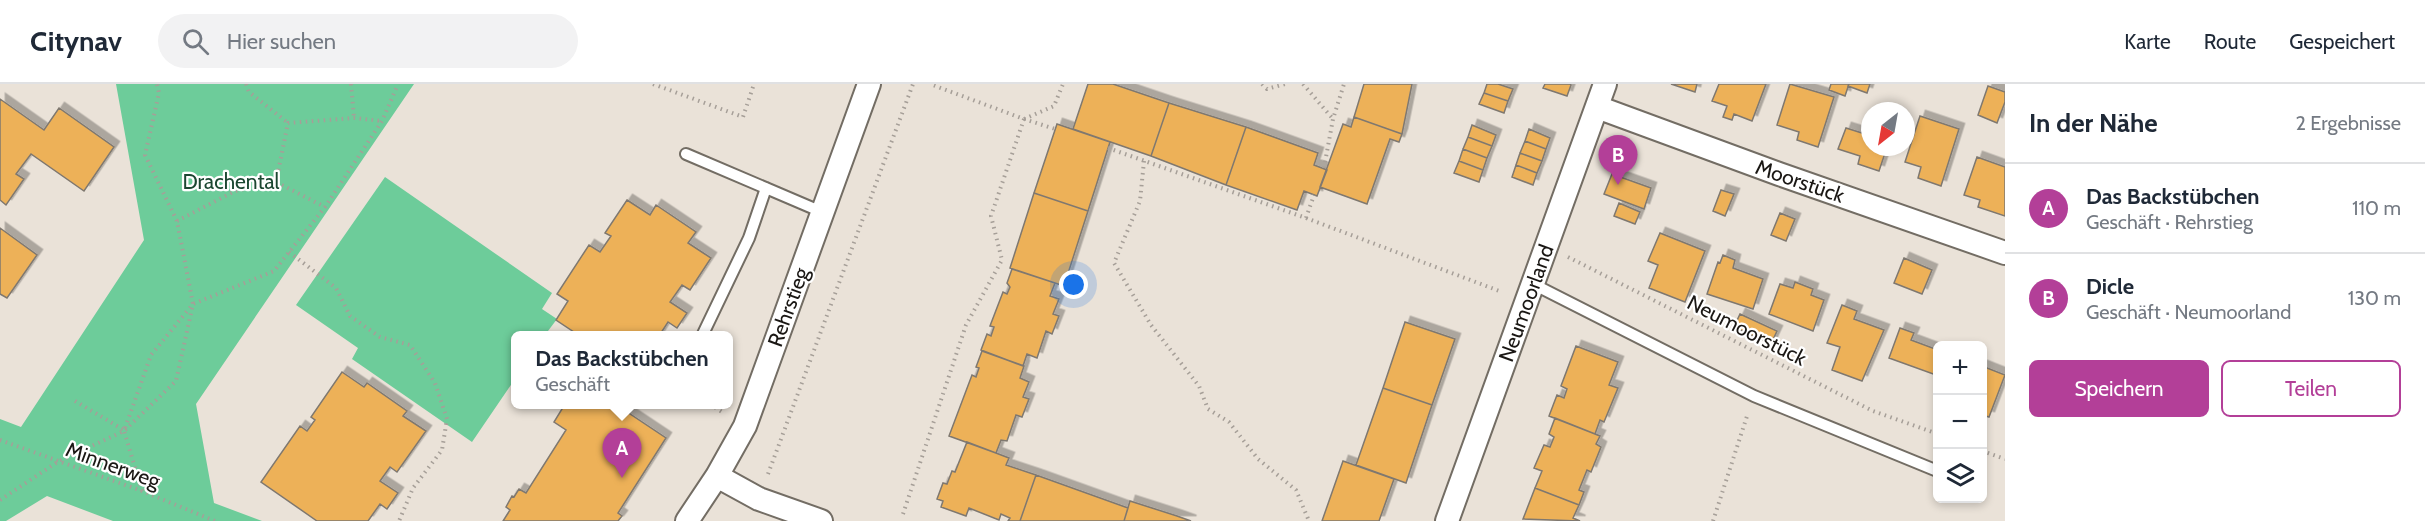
<!DOCTYPE html>
<html lang="de">
<meta charset="utf-8">
<style>
:root{--surface:#fff;--page:#f2f2f3;--text:#1f2937;--muted:#747a83;--line:#e0e1e3;--accent:#b33f98}
body{margin:0;font-family:Cabin,sans-serif;background:var(--page);color:var(--text)}
.controls{position:absolute;right:18px;bottom:18px;display:grid;overflow:hidden;border-radius:9px;box-shadow:0 3px 9px #0003}
.controls button{width:54px;height:54px;display:grid;place-items:center;padding:0;border:0;border-bottom:2px solid var(--line);background:var(--surface);color:var(--text);font:30px sans-serif}
.compass{position:absolute;left:1861px;top:18px;width:54px;height:54px;border-radius:50%;background:var(--surface);box-shadow:0 3px 9px #0003;rotate:211deg}
.you{position:absolute;left:1074px;top:201px;width:21px;height:21px;margin:-15px;border:4px solid #fff;border-radius:50%;background:#1a73e8;box-shadow:0 0 0 9px #1a73e833}
.badge{display:grid;place-items:center;width:39px;height:39px;border-radius:50%;background:var(--accent);color:#fff;font-size:20px;font-weight:700}
.pin{position:absolute;translate:-50% -50px;filter:drop-shadow(0 2px 3px #0008)}
.pin::after{content:'';position:absolute;top:32px;width:21px;height:18px;background:inherit;clip-path:polygon(0 0,100% 0,50% 100%)}
.popup{position:absolute;left:511px;top:247px;width:222px;height:78px;box-sizing:border-box;display:grid;place-content:center;border-radius:9px;background:var(--surface);filter:drop-shadow(0 2px 4px #0005);font-size:20px;white-space:nowrap;color:var(--muted)}
.popup b{font-size:22px;color:var(--text)}
.popup::after{content:'';position:absolute;left:50%;top:100%;margin-left:-12px;border:12px solid transparent;border-top-color:var(--surface)}
.list{margin:0;padding:0;list-style:none}
h2{display:flex;justify-content:space-between;align-items:center;height:78px;margin:0;padding:0 24px;font-size:26px}
h2 small{font-size:20px;font-weight:400;color:var(--muted)}
.list li{display:grid;grid-template-columns:39px 1fr auto;gap:18px;align-items:center;box-sizing:border-box;height:90px;padding:0 24px;border-top:2px solid var(--line)}
.list b{display:block;font-size:22px;white-space:nowrap}
.list p{margin:0;font-size:20px;white-space:nowrap;color:var(--muted)}
.list em{font-size:20px;font-style:normal;color:var(--muted)}
.actions{display:flex;gap:12px;padding:18px 24px}
.actions a{flex:1;padding:14px 0;border:2px solid var(--accent);border-radius:9px;text-align:center;font-size:21px;color:var(--accent)}
.actions .main{background:var(--accent);color:#fff}
.icon{flex:none;width:33px;height:33px;fill:none;stroke:currentColor;stroke-width:2;stroke-linecap:round;stroke-linejoin:round}
.map{position:relative;flex:none;width:2005px;height:437px;overflow:hidden}
header{display:flex;align-items:center;gap:36px;box-sizing:border-box;height:84px;padding:0 30px;background:var(--surface);border-bottom:2px solid var(--line)}
header strong{font-size:28px}
nav{display:flex;gap:33px;margin-inline-start:auto;font-size:21px}
.search{width:420px;height:54px;background:var(--page);display:flex;align-items:center;gap:15px;box-sizing:border-box;padding:0 21px;border-radius:33px;color:var(--muted);font-size:22px}
main{display:flex}
aside{flex:1;background:var(--surface)}
.map>svg:first-child{display:block}
.green{fill:#6dcc9a}
.building{fill:#edb159;stroke:#7f786f;stroke-width:1.5;filter:url(#shadow)}
.lines{fill:none;stroke-linecap:round;stroke-linejoin:round}
.service-casing{stroke:#736d64;stroke-width:14}
.minor-casing{stroke:#736d64;stroke-width:26}
.path{stroke:#a69f98;stroke-width:4;stroke-dasharray:1.5 4.5;stroke-linecap:butt}
.service{stroke:#fff;stroke-width:10}
.minor{stroke:#fff;stroke-width:22}
.labels{text-anchor:middle;dominant-baseline:central;stroke-width:4.5;stroke-linejoin:round;paint-order:stroke}
.park-label{font-size:21px;fill:#1b4731;stroke:#fff}
.street-label{font-size:21px;fill:#1a1714;stroke:#fff}
</style>
<header>
<strong>Citynav</strong>
<div class="search"><svg class="icon" aria-label="search" viewBox="0 0 24 24"><circle cx="10" cy="10" r="6"/><path d="M15 15l6 6"/></svg>Hier suchen</div>
<nav><a>Karte</a><a>Route</a><a>Gespeichert</a></nav>
</header>
<main>
<div class="map">
<svg width="2005" height="437" viewBox="0 0 2005 437">
<defs>
<filter id="shadow"><feDropShadow dx="5.5" dy="-5.5" stdDeviation="0" flood-color="#0004"/></filter>
</defs>
<rect width="100%" height="100%" fill="#eae2d8"/>
<!-- green -->
<path class="green" d="M116 0H414L196 320 214 419 262 437H113L47 412 6 437H0V335L21 343 144 156Z
M385 93 552 209 542 225 557 235 545 251 516 252 515 295 472 358 352 275 358 264 296 221Z"/>
<!-- building -->
<path class="building" d="M1088 0H1113L1169 19 1151 72 1073 45Z
M1364 0H1412L1402 50 1354 33Z
M1487 0H1498L1513 5 1508 17 1484 9Z
M1545 0H1570L1571 1 1567 12 1543 4Z
M1671 0H1697L1695 8Z
M1719 0H1766L1752 37 1734 30 1732 36 1723 33 1727 22 1712 17Z
M1790 0 1834 13 1818 63 1797 56 1799 48 1777 41Z
M1831 0H1849L1845 12 1829 6Z
M1849 0H1870L1867 9 1848 2Z
M1988 2 2005 8V18L1997 39 1978 31Z
M1484 9 1508 17 1504 29 1479 20Z
M0 15 44 46 59 24 114 63 84 107 31 70 16 90 24 95 6 121 0 116Z
M1169 19 1246 43 1226 101 1151 72Z
M1868 31H1870V63H1887L1879 87 1858 80 1860 72 1838 65 1846 44 1862 49Z
M1920 32 1959 45 1941 102 1918 94 1921 83 1905 78Z
M1354 33 1402 50 1399 58 1390 55 1367 120 1320 103 1343 40 1351 43Z
M1057 40 1110 58 1088 127 1034 109Z
M1472 41 1496 51 1492 62 1468 53Z
M1246 43 1318 69 1314 81 1327 86 1317 112 1304 107 1297 126 1226 101Z
M1529 45 1550 54 1546 65 1525 57Z
M1468 53 1492 62 1487 74 1463 65Z
M1525 57 1546 65 1542 77 1520 69Z
M1463 65 1487 74 1483 86 1459 77Z
M1520 69 1542 77 1537 89 1516 81Z
M1977 73 2005 83V132L1978 123 1980 116 1964 111Z
M1459 77 1483 86 1479 98 1454 89Z
M1516 81 1537 89 1533 101 1512 93Z
M1612 90 1651 104 1644 125 1604 110Z
M1721 106 1734 110 1725 132 1713 127Z
M1034 109 1088 127 1064 202 1010 184Z
M627 116 650 131 656 121 696 148 688 159 711 174 690 206 682 201 670 218 687 229 677 244 668 238 659 252H580L556 236 568 217 557 210 589 161 600 168 611 152 605 149Z
M1619 119 1640 128 1635 140 1614 132Z
M1780 129 1795 135 1786 157 1771 151Z
M0 144 37 171 7 214 0 210Z
M1660 149 1705 167 1685 218 1649 204 1658 181 1648 177Z
M1723 171 1735 176 1733 184 1763 195 1753 225 1707 210 1718 178 1720 179Z
M1904 174 1932 186 1922 210 1894 199Z
M1012 185 1055 199 1050 212 1059 215 1053 230 1059 232 1052 250 1046 247 1037 274 1027 270 1023 282 981 266 987 250 991 252 994 243 990 242 1003 208 1007 210 1010 203 1007 199Z
M1795 198 1813 205 1811 211 1824 216 1813 247 1769 230 1780 200 1793 204Z
M1842 221 1857 227 1854 235 1884 246 1862 297 1832 286 1840 263 1827 259Z
M1740 230 1777 247 1771 260 1734 243Z
M1405 238 1455 255 1432 321 1383 304Z
M1900 244 1914 249 1911 256 1938 266 1936 291 1889 274Z
M1576 262 1618 278 1609 301 1618 304 1604 338 1600 336 1595 350 1549 332 1557 311 1564 314 1567 305 1561 302Z
M982 267 1024 282 1020 294 1029 298 1023 313 1029 315 1022 333 1016 331 1007 357 1001 356 996 369 949 352 972 291 976 293 979 284 976 283Z
M1982 282 2005 291 1989 333 1982 331Z
M342 288 364 303 367 299 407 327 403 332 426 347 397 388 390 383 380 397 398 409 387 425 380 420 368 437H317L261 398 300 342 307 347 315 336 311 333Z
M1383 304 1432 321 1406 399 1356 381Z
M565 320H615L666 354 618 429 622 432 618 437H503L510 426 506 423 512 412 514 413 519 405 526 409 566 346 554 338Z
M1555 334 1600 352 1596 360 1601 363 1591 388 1587 386 1579 406 1584 408 1579 421 1535 404 1542 387 1534 384 1544 361 1550 363 1554 353 1549 350Z
M967 358 1009 374 1006 381 1036 391 1020 437H1008L1010 434 1001 430 999 436 969 424 966 432 941 423 943 417 937 415 943 399 947 400 952 387 955 388Z
M1343 377 1394 395 1379 437H1322Z
M1036 391 1128 424 1124 437H1020Z
M1535 404 1579 421 1573 434 1580 437 1523 435Z
M1130 417 1177 432 1191 437H1124Z"/>
<g class="lines">
<defs>
<path id="service" d="M686 70 822 128
M1533 200 1754 312 1935 386
M702 252 749 154 766 104"/>
<path id="minor" d="M1597 23 1779 90 2005 169
M717 392 759 415 821 437
M687 437 717 392 745 342 869 0
M1447 437 1605 0"/>
</defs>
<!-- service casing -->
<use href="#service" class="service-casing"/>
<!-- minor casing -->
<use href="#minor" class="minor-casing"/>
<!-- path -->
<path class="path" d="M246 0 249 8 288 39
M351 0 354 34
M653 0 743 33 754 0
M1262 0 1267 5 1285 0
M1303 0 1333 35
M1024 35 1054 22 1063 0
M1024 35 1055 45
M1108 64 1306 134 1314 111
M1144 77 1140 117 1114 179 1151 241 1199 302 1208 325 1229 338 1258 375 1296 406 1309 437
M1324 84 1333 35 1344 0
M276 98 288 39 354 34 382 37
M1306 134 1502 208
M177 137 235 107 276 98 325 123
M289 168 336 204 350 232 380 253 410 261 435 299 447 335 442 366 413 404 399 437
M1568 173 1873 327 1938 350
M75 317 124 346
M710 320 722 328
M0 356 142 407 215 437
M1982 367 2005 375
M768 390 913 0
M142 407 124 347 151 271 193 220 177 137 145 71 159 9 157 0
M0 416 59 377 124 347 176 297 193 220 274 187 325 123 382 37 398 0
M903 430 966 241 1002 176 991 132 1024 35 930 0
M1713 437 1748 329"/>
<!-- service -->
<use href="#service" class="service"/>
<!-- minor -->
<use href="#minor" class="minor"/>
</g>
<g class="labels">
<!-- park labels -->
<g class="park-label">
<text x="231" y="97">Drachental</text>
</g>
<!-- street labels -->
<g class="street-label">
<text transform="translate(1800 97) rotate(19)">Moorstück</text>
<text transform="translate(1526 219) rotate(-70)">Neumoorland</text>
<text transform="translate(788 223) rotate(-70)">Rehrstieg</text>
<text transform="translate(1747 246) rotate(27)">Neumoorstück</text>
<text transform="translate(113 381) rotate(20)">Minnerweg</text>
</g>
</g>
</svg>
<div class="controls">
<button>+</button>
<button>−</button>
<button><svg class="icon" aria-label="layers" viewBox="0 0 24 24"><path d="M12 4l9 5-9 5-9-5zM3 14l9 5 9-5"/></svg></button>
</div>
<svg class="compass" viewBox="-18 -18 36 36"><path d="M0-13l5 13h-10z" fill="#e53935"/><path d="M0 13l5-13h-10z" fill="#747a83"/></svg>
<div class="you"></div>
<div class="pin badge" style="left:622px;top:394px">A</div>
<div class="popup"><b>Das Backstübchen</b>Geschäft</div>
<div class="pin badge" style="left:1618px;top:101px">B</div>
</div>
<aside>
<h2>In der Nähe<small>2 Ergebnisse</small></h2>
<ul class="list">
<li><span class="badge">A</span><div><b>Das Backstübchen</b><p>Geschäft · Rehrstieg</p></div><em>110 m</em></li>
<li><span class="badge">B</span><div><b>Dicle</b><p>Geschäft · Neumoorland</p></div><em>130 m</em></li>
</ul>
<div class="actions"><a class="main">Speichern</a><a>Teilen</a></div>
</aside>
</main>
